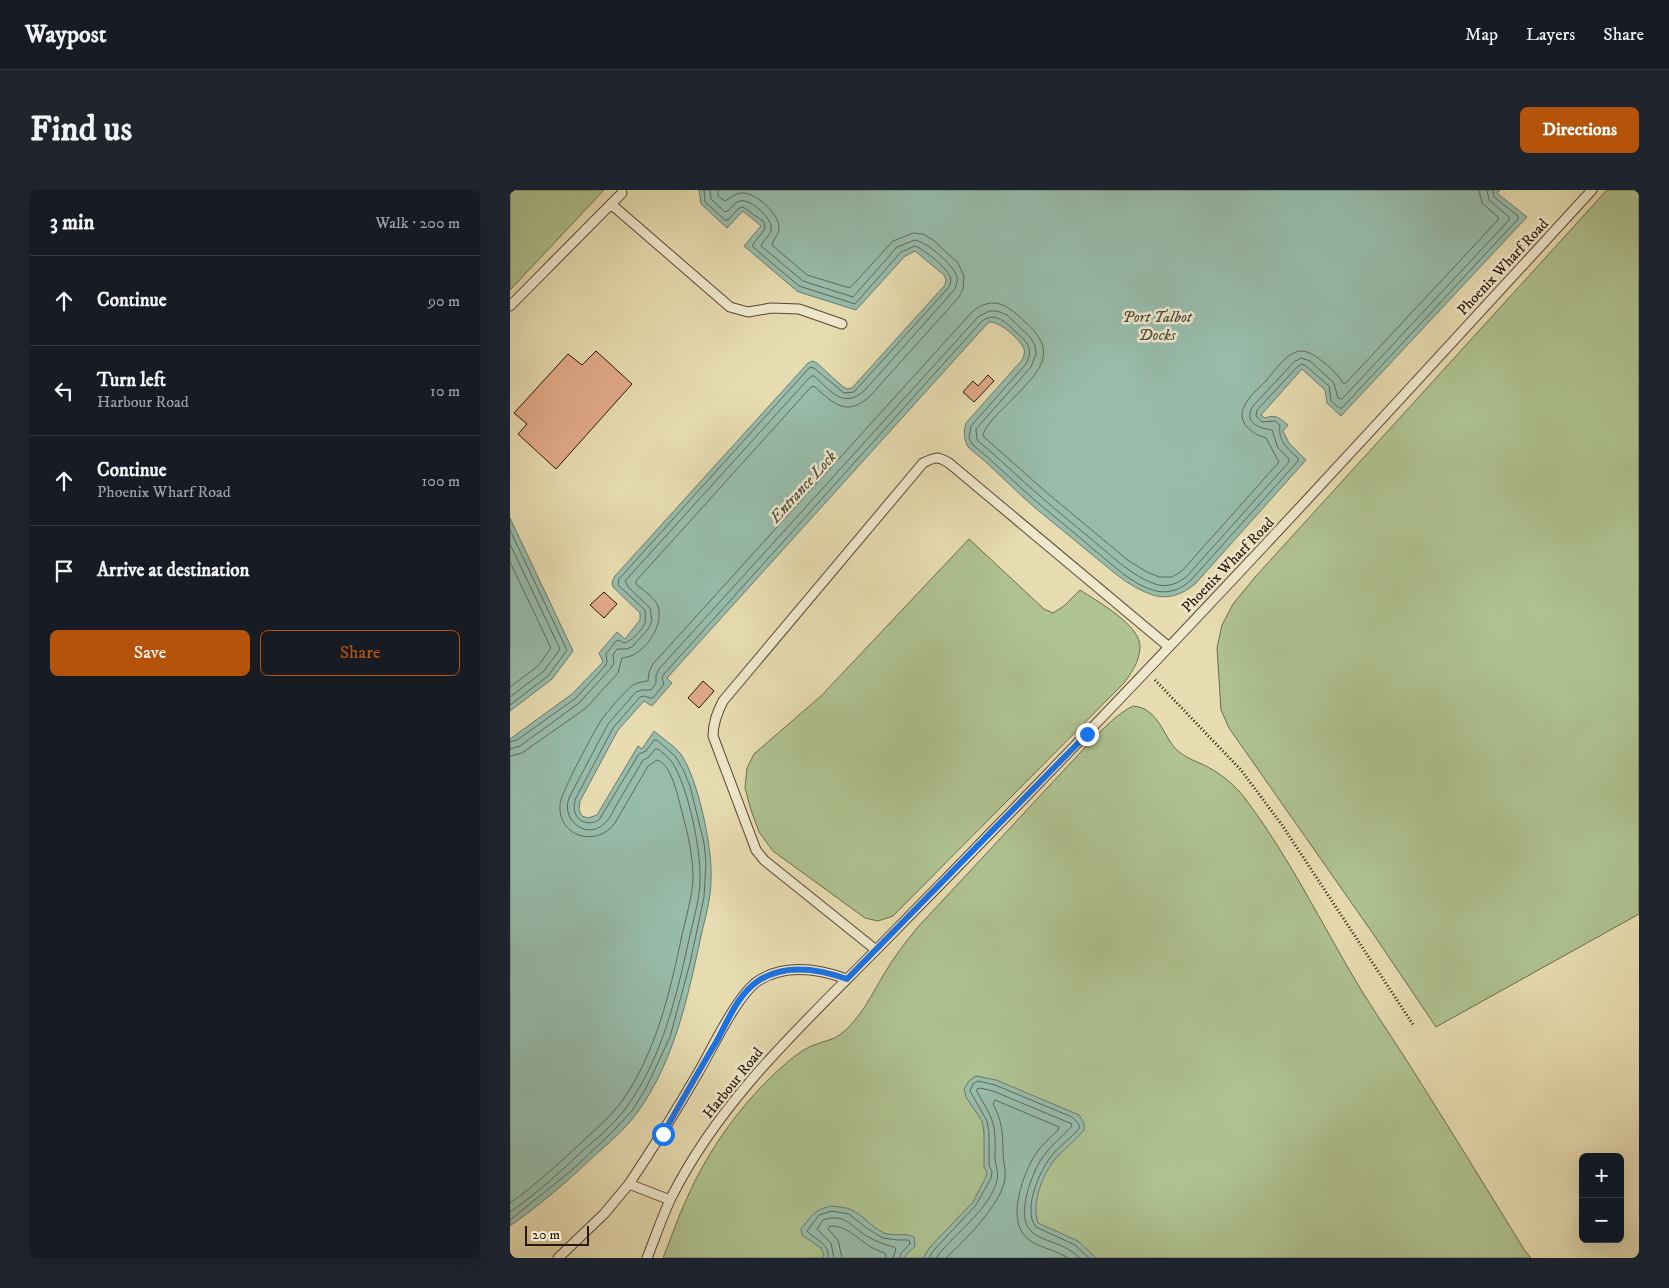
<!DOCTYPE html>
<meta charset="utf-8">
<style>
:root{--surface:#171b24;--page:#20242c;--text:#f1f3f6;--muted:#9ea1a6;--line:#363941;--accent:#b45309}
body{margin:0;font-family:"IM FELL DW Pica",serif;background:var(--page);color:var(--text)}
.controls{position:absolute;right:15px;bottom:15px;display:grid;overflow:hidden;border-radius:8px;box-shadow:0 5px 20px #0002}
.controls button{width:45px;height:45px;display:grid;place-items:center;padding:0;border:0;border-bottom:1px solid var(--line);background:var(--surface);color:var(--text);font:25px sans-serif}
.scale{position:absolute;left:15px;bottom:12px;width:64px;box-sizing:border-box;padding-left:5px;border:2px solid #2b140a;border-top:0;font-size:14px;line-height:18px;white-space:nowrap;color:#2b140a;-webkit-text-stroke:4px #efe8cc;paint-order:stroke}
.stop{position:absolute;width:15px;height:15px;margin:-11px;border:4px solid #1a73e8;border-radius:50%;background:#fff}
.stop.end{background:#1a73e8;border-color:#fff;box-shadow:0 1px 5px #0008}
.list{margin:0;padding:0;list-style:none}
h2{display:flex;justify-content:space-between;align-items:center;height:65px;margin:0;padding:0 20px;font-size:21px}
h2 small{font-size:16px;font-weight:400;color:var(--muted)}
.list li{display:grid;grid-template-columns:32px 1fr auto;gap:15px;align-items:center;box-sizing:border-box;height:90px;padding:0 20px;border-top:1px solid var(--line)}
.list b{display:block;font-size:19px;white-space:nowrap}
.list p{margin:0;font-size:16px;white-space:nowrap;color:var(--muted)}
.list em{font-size:16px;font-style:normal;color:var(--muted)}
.actions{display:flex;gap:10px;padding:15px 20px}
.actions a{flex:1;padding:11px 0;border:1px solid var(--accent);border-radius:8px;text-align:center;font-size:18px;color:var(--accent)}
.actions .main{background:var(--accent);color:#fff}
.icon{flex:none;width:28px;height:28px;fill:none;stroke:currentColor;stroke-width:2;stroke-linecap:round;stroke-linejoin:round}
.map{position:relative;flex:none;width:1129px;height:1068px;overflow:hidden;border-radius:8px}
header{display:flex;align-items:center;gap:30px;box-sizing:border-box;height:70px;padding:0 25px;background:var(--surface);border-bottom:1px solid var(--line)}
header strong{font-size:24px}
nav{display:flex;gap:28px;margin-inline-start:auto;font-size:18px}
.intro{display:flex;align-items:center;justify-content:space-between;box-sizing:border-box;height:120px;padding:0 30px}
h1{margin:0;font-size:35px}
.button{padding:12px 22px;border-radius:8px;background:var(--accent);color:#fff;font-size:18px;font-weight:700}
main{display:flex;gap:30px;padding:0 30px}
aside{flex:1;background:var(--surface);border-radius:8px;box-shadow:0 5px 20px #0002}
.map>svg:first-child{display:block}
.green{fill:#afc291;stroke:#6d6b4e}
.water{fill:#97bcab;stroke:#6c796b}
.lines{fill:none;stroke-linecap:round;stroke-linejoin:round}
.shore{stroke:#61685a;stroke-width:1}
.building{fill:#e1aa8a;stroke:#2b140a}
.service-casing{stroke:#5a4634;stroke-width:11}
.path{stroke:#2b140a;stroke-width:3;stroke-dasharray:1 2.5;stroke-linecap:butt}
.service{stroke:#efe8cc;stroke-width:9}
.route{stroke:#1a73e8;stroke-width:6}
.labels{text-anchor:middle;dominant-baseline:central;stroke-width:5;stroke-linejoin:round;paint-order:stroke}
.street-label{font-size:15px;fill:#2b140a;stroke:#efe8cc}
.water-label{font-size:16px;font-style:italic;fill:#514f42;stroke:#efe8cc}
</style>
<header>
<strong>Waypost</strong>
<nav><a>Map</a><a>Layers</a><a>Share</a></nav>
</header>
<div class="intro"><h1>Find us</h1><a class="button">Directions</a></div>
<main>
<aside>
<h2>3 min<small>Walk · 200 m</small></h2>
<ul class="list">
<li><svg class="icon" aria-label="ahead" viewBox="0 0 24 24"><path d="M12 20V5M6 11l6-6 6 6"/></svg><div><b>Continue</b></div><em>90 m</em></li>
<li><svg class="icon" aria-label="left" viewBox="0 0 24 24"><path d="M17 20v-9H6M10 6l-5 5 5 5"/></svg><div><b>Turn left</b><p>Harbour Road</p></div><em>10 m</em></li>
<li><svg class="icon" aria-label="ahead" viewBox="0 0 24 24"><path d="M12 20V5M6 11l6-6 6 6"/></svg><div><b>Continue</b><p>Phoenix Wharf Road</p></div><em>100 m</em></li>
<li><svg class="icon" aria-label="arrive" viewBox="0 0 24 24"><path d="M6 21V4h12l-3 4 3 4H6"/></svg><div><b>Arrive at destination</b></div></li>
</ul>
<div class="actions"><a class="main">Save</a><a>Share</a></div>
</aside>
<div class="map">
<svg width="1129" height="1068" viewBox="0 0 1129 1068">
<rect width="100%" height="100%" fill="#e7dcb1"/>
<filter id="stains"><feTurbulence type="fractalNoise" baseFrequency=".004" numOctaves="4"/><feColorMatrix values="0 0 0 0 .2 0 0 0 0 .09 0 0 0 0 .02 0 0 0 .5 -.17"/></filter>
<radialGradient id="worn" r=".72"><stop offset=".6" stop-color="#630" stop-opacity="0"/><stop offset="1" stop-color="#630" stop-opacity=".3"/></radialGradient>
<!-- green -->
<path class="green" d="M0 0H94L0 100Z
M1097 0H1129V724L926 837 864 745 719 538 711 520 707 458 712 435 723 414 746 386Z
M459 349 534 419 543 423 554 416 570 400C587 411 632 436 630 458 629 472 622 482 614 493L383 726 368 731 355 728 263 661 249 642 241 620 235 598 237 578 244 564 311 506Z
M623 516C647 518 652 542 664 557 674 569 691 572 703 580 715 587 726 597 734 607 779 666 812 735 850 798 869 829 890 859 909 890 945 947 980 1004 1015 1061L1021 1068H153C161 1048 168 1027 177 1008 198 960 233 911 273 876 282 868 293 859 304 855 314 851 324 850 332 843 351 828 362 804 374 784 384 767 395 753 407 738L581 551C594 538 607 524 623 516Z"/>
<!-- water -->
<path class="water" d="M189 0H990L987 3 1017 27 831 226 817 213 815 200 792 179 751 225 755 228C766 224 770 228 778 235L773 241 779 253 796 270 685 394C673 404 658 410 643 405 618 397 599 378 579 362 561 347 542 332 523 316 501 297 481 275 458 257 454 249 453 242 456 233L512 170C514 166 515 163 514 159 510 149 490 132 480 132L476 135 157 488 162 493 142 516 134 511 108 540 70 611 69 620 72 626 78 628 87 625 128 556 132 559 144 541C152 548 163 555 170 563 188 587 203 660 201 690 201 709 195 728 191 746 178 807 164 872 127 923 115 939 99 953 84 966 58 991 30 1015 0 1036V549L62 504 93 472 89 463 107 442 115 449 130 430V423L103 397 102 392 105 386 298 173 303 171 307 173 332 196 337 199 342 198 435 95 436 90 434 85 405 61 395 66 346 120 292 103 287 101 234 56 251 36 233 21 217 38 191 14Z
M0 328 63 461 42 489 0 521Z
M466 886 486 890 569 925 574 933V940C566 950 555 958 546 968 533 983 521 1012 528 1033L568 1051 586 1068H413L420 1057 463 1012 476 987 477 983 474 977V942L472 931 456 907 454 899 459 891Z
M322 1016C328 1017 336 1017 342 1020 354 1026 361 1037 374 1043 384 1047 395 1042 404 1047L405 1056 393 1068H312L314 1065 311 1058 292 1045 291 1039C303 1025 303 1020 322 1016Z"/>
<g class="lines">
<!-- shore -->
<path class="shore" d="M0 340 57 460 38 486 0 515
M0 354 50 459 34 481 0 507
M0 372 41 458 28 476 0 497
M0 552 7 550 66 508 96 475 97 471 96 464 106 451 109 450 114 453C121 452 132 440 135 433 136 429 135 424 135 420L108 395 109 389 300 177 304 178 334 203 344 202 439 97C440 95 441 91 441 89 439 79 414 59 405 56L391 62 345 114 289 96 243 57V54L255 39 254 32 233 17 229 18 218 30H215L195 12 194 0
M0 559 10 556 69 513 101 478 104 473 103 465 107 459H116L122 457 139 438 142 430 140 418 119 398 115 391 301 186H304C321 201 333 220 355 200L445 99C446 95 448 91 447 87 444 75 417 52 405 50L387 57 343 107 293 91 251 56C253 50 260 46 261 40 264 29 240 8 230 11 224 12 221 20 215 22L201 9 200 0
M0 566 12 563 76 518 108 483 112 468C115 467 120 467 123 465 138 458 154 433 148 416 144 407 133 400 126 394V391L301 197 304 196C324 214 337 228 361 205L449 107 453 99 454 86 448 73 423 50 413 44 403 43 383 51 340 98 297 85 262 55C263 49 269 45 269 38 270 24 245 2 232 3 225 3 221 8 215 11L208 6V0
M0 1013C26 995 49 973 72 952 86 939 101 926 112 911 146 863 160 802 172 745 176 727 182 708 183 689 183 666 178 644 172 622 168 608 162 574 147 570L138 576 105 633C87 658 47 647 50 614 51 603 84 541 92 529 99 520 114 502 123 495 128 492 133 492 138 491L139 482 143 474 462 122C483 104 499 116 515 132 525 141 536 152 533 168 529 192 474 229 473 246L536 302 619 371 637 382 649 387H662L672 381 769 272 756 248C742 244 725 232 735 215 739 206 748 199 755 192 764 182 777 161 792 161 804 161 827 183 833 193H836L988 30V27L972 13 969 0
M0 1022C28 1003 53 979 78 956 92 944 107 931 118 915 153 866 167 804 180 745 184 727 190 708 190 689 191 660 178 596 162 572 158 567 153 563 148 559H145L139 567 133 570C124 585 116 599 107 614 103 621 100 629 94 634 75 651 49 628 60 606L98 534 126 502 132 500H141L146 493V485L149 479 468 127 479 121H487L497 125 520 147 525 155 526 164 521 177 466 239 467 250C489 268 509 288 530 306 548 322 567 337 586 353 604 368 622 386 645 394 657 398 668 394 677 386L779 272V269L768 258 762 240C749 238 733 233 743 216L784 172 791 168 800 171 824 193 828 208 832 209 999 30V27L979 10 977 0
M0 1030 62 980 99 945 122 921 136 898 160 847 180 773 194 707 196 672 194 653 180 596 173 579 165 566 147 550H144L136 561 129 564 89 630C73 639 59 625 66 608L103 538 130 507 134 506 140 508H143L154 494 152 488 154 484 472 131C486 121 496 133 506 142 511 147 517 151 519 158 521 164 518 169 516 174L461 236 459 248 462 254C484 272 505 293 527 312 546 328 565 343 583 359 602 374 622 395 646 401 660 404 671 399 681 390L788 271V268C776 257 768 251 770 235L765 231 752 232 746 226 747 220 788 176 792 174 796 176 819 196 821 211 829 218H832L1008 29V26L984 7 983 0
M318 1068C320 1053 305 1050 297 1041L309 1025 322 1021 339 1024 358 1039 373 1048 387 1050H399L400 1054 391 1063 390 1068
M324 1068 321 1053 307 1039 313 1030C334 1023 340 1035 355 1045 365 1051 373 1054 384 1057L386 1059 383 1068
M332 1068 328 1050 318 1039 320 1036C341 1035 352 1057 375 1063L376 1068
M419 1068 424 1060 466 1015 481 988 482 982 479 975V942L477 931 460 901 463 894 468 891 485 895 562 927 569 934V939C561 948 551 955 543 964 530 979 512 1020 526 1037L565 1055 579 1068
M426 1068C443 1044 480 1020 487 990 489 982 485 975 485 967 486 934 484 930 467 902V899L470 898 483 901 562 934 561 937C552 947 540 956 532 968 522 983 506 1025 520 1040 527 1048 538 1050 547 1054 556 1057 563 1062 570 1068
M436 1068C454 1051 492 1014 495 988 496 979 493 971 493 962 493 944 492 930 483 914L485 910 549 937 548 940C540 948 531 955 525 965 513 984 498 1026 514 1045 525 1058 545 1059 558 1068"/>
</g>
<!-- building -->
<path class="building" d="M86 161 122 194 46 279 8 244 17 234 4 223 58 164 72 175Z
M478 185 484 191 464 212 453 202 463 191 468 196Z
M94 402 107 414 94 428 80 415Z
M193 491 204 501 189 518 178 508Z"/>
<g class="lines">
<defs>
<path id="service" d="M101 14 220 117 238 122 261 118 289 119 332 134
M0 116 112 3
M366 760 254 670 246 660 203 546C203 533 207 523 213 511L413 273C425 267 427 266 439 273L659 457
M119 994C143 958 166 921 188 883 202 859 227 805 248 791 276 773 309 779 337 789
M48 1068 94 1024 119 994 160 1010
M137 1068C145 1048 152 1027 161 1008 210 910 291 836 367 759 437 688 508 615 577 543 749 364 915 182 1082 0"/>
</defs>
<!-- service casing -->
<use href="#service" class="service-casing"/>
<!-- path -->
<path class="path" d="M645 490 731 580 772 635 904 836"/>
<!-- service -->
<use href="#service" class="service"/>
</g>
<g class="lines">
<!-- route -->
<path class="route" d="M153 944C170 914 187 884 205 854 217 833 227 805 248 791 275 773 309 779 337 789L577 544"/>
</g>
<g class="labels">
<!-- street labels -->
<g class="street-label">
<text transform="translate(993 77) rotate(-47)">Phoenix Wharf Road</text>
<text transform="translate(718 375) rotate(-46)">Phoenix Wharf Road</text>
<text transform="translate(223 893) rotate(-51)">Harbour Road</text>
</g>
<!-- water labels -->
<g class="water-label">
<text x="647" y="127">Port Talbot<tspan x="647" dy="18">Docks</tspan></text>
<text transform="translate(293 297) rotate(-48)">Entrance Lock</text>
</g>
</g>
<rect width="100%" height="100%" filter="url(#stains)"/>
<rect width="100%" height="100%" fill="url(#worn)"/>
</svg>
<div class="controls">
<button>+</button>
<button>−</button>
</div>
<div class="scale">20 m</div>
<div class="stop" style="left:153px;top:944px"></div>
<div class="stop end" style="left:577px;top:544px"></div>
</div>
</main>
